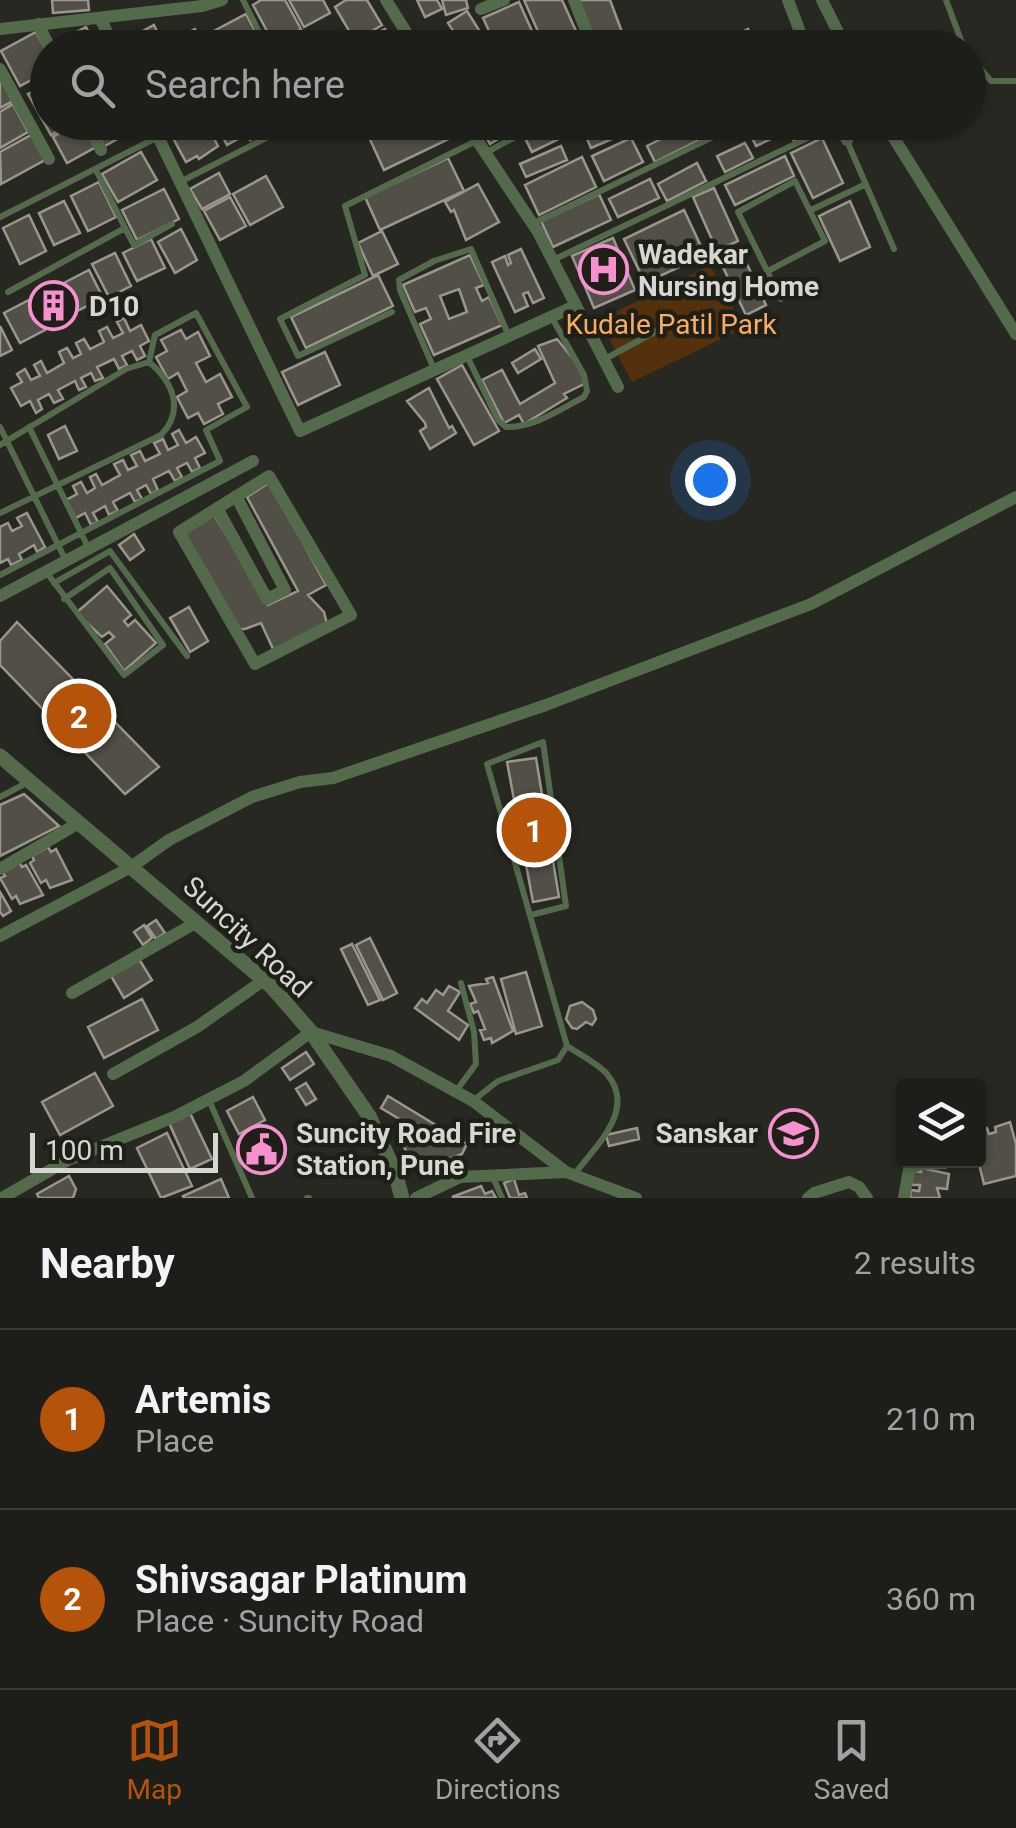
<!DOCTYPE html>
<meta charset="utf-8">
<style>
:root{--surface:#1d1e19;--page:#2a2b26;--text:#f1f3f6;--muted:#a0a2a2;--line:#3b3c38;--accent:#b45309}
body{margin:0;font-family:Roboto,sans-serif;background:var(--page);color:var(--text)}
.controls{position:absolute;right:30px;bottom:30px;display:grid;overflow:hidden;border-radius:10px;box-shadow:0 2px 8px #0004}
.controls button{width:90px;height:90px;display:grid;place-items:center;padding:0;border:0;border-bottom:2px solid var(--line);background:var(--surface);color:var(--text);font:50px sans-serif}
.scale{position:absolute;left:30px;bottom:25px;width:188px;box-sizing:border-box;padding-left:10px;border:5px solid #d6d6d2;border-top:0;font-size:28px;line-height:35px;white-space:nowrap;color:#d6d6d2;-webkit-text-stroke:8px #1e1f17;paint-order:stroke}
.you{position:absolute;left:710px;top:480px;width:35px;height:35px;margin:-25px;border:8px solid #fff;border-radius:50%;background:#1a73e8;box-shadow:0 0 0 15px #1a73e833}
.badge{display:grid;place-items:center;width:65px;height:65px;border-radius:50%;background:var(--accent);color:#fff;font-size:32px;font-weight:700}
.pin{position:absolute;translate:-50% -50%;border:5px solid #fff;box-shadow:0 2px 10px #0006}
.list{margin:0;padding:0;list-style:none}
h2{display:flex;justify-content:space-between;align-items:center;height:130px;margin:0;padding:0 40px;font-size:42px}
h2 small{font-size:32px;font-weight:400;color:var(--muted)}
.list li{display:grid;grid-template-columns:65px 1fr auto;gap:30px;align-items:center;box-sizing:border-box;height:180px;padding:0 40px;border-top:2px solid var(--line)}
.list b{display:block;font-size:38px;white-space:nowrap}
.list p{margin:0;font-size:32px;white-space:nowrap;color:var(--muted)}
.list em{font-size:32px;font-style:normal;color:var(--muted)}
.icon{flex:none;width:55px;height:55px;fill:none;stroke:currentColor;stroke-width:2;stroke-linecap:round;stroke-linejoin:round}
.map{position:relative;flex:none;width:1016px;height:1198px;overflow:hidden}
.search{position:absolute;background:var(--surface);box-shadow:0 2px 8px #0004;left:30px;right:30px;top:30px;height:110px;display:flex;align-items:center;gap:25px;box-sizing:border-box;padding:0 35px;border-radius:55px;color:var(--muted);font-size:38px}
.sheet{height:490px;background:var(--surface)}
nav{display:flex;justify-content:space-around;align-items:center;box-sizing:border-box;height:140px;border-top:2px solid var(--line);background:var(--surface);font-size:28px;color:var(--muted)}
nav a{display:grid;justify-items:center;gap:5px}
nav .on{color:var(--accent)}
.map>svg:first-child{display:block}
.green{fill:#54300d}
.building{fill:#524f47;stroke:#9a968d;stroke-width:2.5;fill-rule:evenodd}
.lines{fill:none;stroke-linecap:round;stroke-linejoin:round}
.service{stroke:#536b4b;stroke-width:6}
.minor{stroke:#536b4b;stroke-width:12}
.tertiary{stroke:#536b4b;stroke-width:15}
.labels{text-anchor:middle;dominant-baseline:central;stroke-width:9;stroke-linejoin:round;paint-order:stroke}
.poi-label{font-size:28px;font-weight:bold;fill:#d6d6d2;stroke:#1e1f17;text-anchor:start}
.park-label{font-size:28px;fill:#f9ab66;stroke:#1e1f17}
.street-label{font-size:28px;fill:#d6d6d2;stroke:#1e1f17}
</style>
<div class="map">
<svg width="1016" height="1198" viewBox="0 0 1016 1198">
<rect width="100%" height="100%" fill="#272821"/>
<!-- green -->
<path class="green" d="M710 265 744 328 632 382 599 320Z"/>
<!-- building -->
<path class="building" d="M52 0H88L89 10 53 13Z
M261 0H285L301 29 274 44 253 5Z
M289 0H323L330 13 304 27Z
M346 0H367L382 25 355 41 335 7Z
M417 0H437L442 9 425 17Z
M442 0H466L468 8 446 15Z
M524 0H562L577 33 545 47Z
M579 0H610L628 48H597Z
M519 2 536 40 520 48H497L483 18Z
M467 11 487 43 479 48H464L448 23Z
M246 14 261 42 252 48H217L210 33Z
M154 25 165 48H125L122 42Z
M86 27 97 48H53L52 45Z
M195 29 205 48H172L169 43Z
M385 29 394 48H358L356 43Z
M748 29 754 41 741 48H708Z
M36 32 48 54V71L20 86 1 51Z
M302 34 310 48H278Z
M577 38 581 48H557Z
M0 77 13 101 0 108Z
M48 83V122H73L51 135 28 94Z
M13 104 28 132 0 148V112Z
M79 122H83L96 147 67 163 53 137Z
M90 122H132L135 129 103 147Z
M205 122 218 146 199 159 197 156 186 162 173 138Z
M215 122H255L261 134 250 140 247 134 227 145Z
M263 122H288L268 133Z
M395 122H444L451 138 384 170 368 135Z
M482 122H510L514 129 490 144 479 124Z
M514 122H534L535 125 519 133Z
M558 122H582L563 132Z
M606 122H651L591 148 584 132Z
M695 122H735L655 162 647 146Z
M762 122H779L784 133 756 146 748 129Z
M785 122H818L821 128 794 141Z
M554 124 561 138 532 152 525 138Z
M31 135 45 160 1 184 0 152Z
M631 138 643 162 604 181 592 156Z
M822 138 843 183 813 198 791 153Z
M745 143 753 158 725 172 717 156Z
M561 146 567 160 526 177 520 164Z
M141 152 157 180 118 202 102 174Z
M785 156 794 176 735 205 725 185Z
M582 157 596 187 539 215 525 185Z
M448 158 464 191 380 230 365 197Z
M697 163 706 181 667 201 658 184Z
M219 173 230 194 202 209 190 189Z
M266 176 283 207 250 225 233 194Z
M650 179 659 198 618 217 609 199Z
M99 182 116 217 88 231 71 196Z
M478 184 499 222 466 240 454 210 451 212 445 202Z
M714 188 738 241 717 251 693 197Z
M164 189 179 219 137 240 122 210Z
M599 194 611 220 553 247 541 221Z
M230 197 246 226 220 240 204 211Z
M64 201 80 233 54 245 39 213Z
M850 201 870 247 840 261 819 216Z
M684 210 705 255 645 283 624 239Z
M29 215 46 251 20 264 3 228Z
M181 229 197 260 175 273 158 242Z
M382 231 398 264 373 276 358 243Z
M613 238 635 290 594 308 572 256Z
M151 239 165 268 137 281 123 253Z
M521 249 544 298 533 303 528 292 523 294 528 306 515 312 492 262 505 256 508 265 511 263 508 255Z
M740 249 766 305 746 315 719 259Z
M115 253 131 286 109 297 92 264Z
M470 255 484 285 476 288 482 301 489 297 502 325 434 355 420 324 431 319 426 308 415 312 403 285ZM459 289 467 312 449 319 440 296Z
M89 270 103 298 77 311 62 284Z
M378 275 393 306 306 348 291 317Z
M59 285 74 314 48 327 33 298Z
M29 300 45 330 20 343 4 313Z
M124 318 130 331 141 325 149 341 140 346 145 356 137 360 132 351 122 356 127 365 119 369 114 359 97 367 103 378 95 381 91 373 81 378 86 387 79 390 75 381 58 390 63 399 54 403 49 394 38 400 42 409 36 413 30 401 21 406 11 388 22 382 17 374 25 369 31 380 40 376 34 365 41 361 47 373 64 363 59 352 67 348 73 358 81 354 76 343 84 339 90 349 104 342 99 331 107 327 113 338 123 333 117 322Z
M0 326 12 350 0 356Z
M181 330 186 339 198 332 210 356 196 363 206 382 220 374 232 397 218 404 223 414 204 424 198 413 188 418 177 397 187 391 178 373 168 379 156 357 167 351 161 340Z
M557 339 575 361 586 383 564 394 567 398 524 424 519 415 504 423 482 380 502 370 520 404 555 383 538 346Z
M535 349 541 359 518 373 512 363Z
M325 352 340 385 298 405 282 372Z
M462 365 499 431 474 445 437 379Z
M429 388 449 428 452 426 456 433 430 449 420 431 426 427 425 423 407 401Z
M65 426 77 451 59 459 48 435Z
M179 430 186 443 196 437 205 453 195 458 200 468 192 472 187 463 177 468 182 477 175 481 169 471 153 479 158 490 151 494 146 485 137 490 142 499 135 502 130 493 113 502 118 511 109 515 105 506 93 513 98 522 91 525 85 513 76 518 66 500 77 494 73 486 81 482 87 493 95 488 90 477 96 474 102 485 120 475 114 464 123 460 128 470 137 466 131 455 140 451 145 461 160 454 154 443 163 439 168 450 178 445 172 434Z
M270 482 326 585 308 595 324 612 327 624 274 651 261 623 245 629H235L183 533 214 514 268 605 298 591 247 497Z
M27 513 45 547 37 552 34 545 19 554 22 560 11 565 8 559 0 563V527L8 523 12 531 22 526 17 518Z
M134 534 144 550 130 560 119 545Z
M107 586 131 615 124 621 128 626 135 620 156 643 124 671 105 644 114 637 109 632 102 637 76 613Z
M189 607 208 641 190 652 170 618Z
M17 622 159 767 125 794 0 665V641Z
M536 758 559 897 533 902 507 762Z
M24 794 59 826 0 856V805Z
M48 847 51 852 56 849 72 880 50 888 46 880 41 883 30 863 34 860 32 856Z
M19 862 22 867 26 865 43 895 20 904 16 896 12 899 0 878 5 876 2 871Z
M0 892 11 911 3 916 0 912Z
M156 920 165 933 156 939 147 926Z
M144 925 152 938 143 945 134 932Z
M370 938 397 993 383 1000 356 945Z
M352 944 380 1000 368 1005 341 949Z
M139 959 152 980 124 998 111 976Z
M526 972 542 1026 516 1034 501 979Z
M493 977 513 1031 492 1043 491 1038 484 1040 480 1030 485 1029 478 1011 474 1013 470 1004 476 1002 469 986 488 983 486 979Z
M449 986 460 992 448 1011 468 1025 459 1040 415 1008 422 999 427 1003 436 990 443 995Z
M142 999 158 1030 104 1058 88 1027Z
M582 1002 593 1010 596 1019 592 1025 586 1022 577 1029 572 1028 566 1019 570 1006Z
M306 1052 314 1064 290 1080 282 1068Z
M95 1073 113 1106 60 1135 42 1102Z
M306 1083 316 1099 306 1105 296 1089Z
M388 1096 467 1144 462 1154 433 1165 416 1161 406 1151 397 1131 401 1120 381 1108Z
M253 1097 265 1120 239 1134 227 1111Z
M190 1113 212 1159 190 1169 169 1123Z
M1010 1122 1016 1144V1176L984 1184 978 1160V1131L987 1128 989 1134 996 1132 995 1127Z
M637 1128 639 1139 609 1146 606 1135Z
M167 1133 192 1186 161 1198 137 1148Z
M921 1168 949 1174 947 1189 937 1188 940 1198H910L911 1190 919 1191 920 1185H911L913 1171 921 1172Z
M69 1176 76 1189 73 1198H39L37 1194Z
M221 1179 229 1198H184L183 1196Z
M514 1179 519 1195 525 1193 527 1198H510L504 1183Z
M481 1186 485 1194 492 1191 496 1198 452 1197Z"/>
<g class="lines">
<!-- service -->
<path class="service" d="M243 0 267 48
M946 0 964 48
M968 54 991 81H1016
M847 141 894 249
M487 152 543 122
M96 170 125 228
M182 181 297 122
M811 210 866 184
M0 217 158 137
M534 223 744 122
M553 260 839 123
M768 271 825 241 795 181 738 212 781 299
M8 292 125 228 134 245 172 224
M392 312 298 356 280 319 365 275 345 206 476 141
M467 356 498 420 506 427C534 428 560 409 584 397L587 391 584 375 551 316
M605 359 660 329
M434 369 400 290 399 280 434 261 471 249 508 334
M0 427 66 561
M29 427 88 547
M0 445 126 369 149 362C173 382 185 410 161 435L0 513
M47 573 124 675 163 645 110 568 64 599
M0 575 220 461 206 430 247 407 196 313 155 335 149 362
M54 583 110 551 187 656
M0 797 30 781
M567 1046C579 1054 597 1063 607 1074 637 1110 596 1145 574 1175
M457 1090 476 1064 474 1032 461 983
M208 1098 252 1198
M474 1100 498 1081 558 1060 567 1046 487 764 543 742 566 906 531 915
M492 1175 502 1198
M307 1198H309"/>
<!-- minor -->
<path class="minor" d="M386 0 416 48
M574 0 593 48
M788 0 806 48
M822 0 846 48
M481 9 504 0
M100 18 115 48
M38 24 50 48
M0 29 202 6 222 0
M0 69 49 159
M87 122 101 150
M151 122 300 431 575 306
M465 122 538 232 618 387
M839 122 847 140
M884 122 1016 334
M269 476 351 615 255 664 179 532Z
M217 508 267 599 285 590 236 496
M0 596 253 461
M0 869 77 824
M0 936 131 867 169 840 252 797 300 782 333 778 546 705 811 604 1016 497
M72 993 197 922
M113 1074 197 1027 264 980
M2 1198 68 1160 174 1117 244 1081 311 1032 391 1056 473 1101 566 1172 636 1198
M416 1198 460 1177 566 1172
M808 1198 814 1193 849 1182 859 1187 867 1198
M904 1198 909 1169 920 1164 945 1163"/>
<!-- tertiary -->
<path class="tertiary" d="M0 756 272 987 311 1032 369 1116 395 1172 402 1198"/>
</g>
<!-- icons -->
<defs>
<symbol id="hospital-ring" viewBox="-11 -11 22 22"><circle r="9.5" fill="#1e1f17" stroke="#f690cf" stroke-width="1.5"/><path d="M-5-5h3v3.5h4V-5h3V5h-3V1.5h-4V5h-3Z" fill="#f690cf"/></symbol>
<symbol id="building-ring" viewBox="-11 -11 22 22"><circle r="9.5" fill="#1e1f17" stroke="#f690cf" stroke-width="1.5"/><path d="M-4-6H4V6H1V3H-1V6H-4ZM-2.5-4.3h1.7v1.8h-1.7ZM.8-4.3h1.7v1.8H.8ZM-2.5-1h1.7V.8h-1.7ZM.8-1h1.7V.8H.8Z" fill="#f690cf"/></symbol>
<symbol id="school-ring" viewBox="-11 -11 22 22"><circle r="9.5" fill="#1e1f17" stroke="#f690cf" stroke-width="1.5"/><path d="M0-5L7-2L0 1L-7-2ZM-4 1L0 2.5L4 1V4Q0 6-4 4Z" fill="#f690cf"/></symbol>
<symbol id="civic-ring" viewBox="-11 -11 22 22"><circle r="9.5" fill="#1e1f17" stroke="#f690cf" stroke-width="1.5"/><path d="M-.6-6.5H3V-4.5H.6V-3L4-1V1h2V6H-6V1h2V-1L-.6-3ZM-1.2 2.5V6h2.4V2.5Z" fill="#f690cf"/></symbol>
</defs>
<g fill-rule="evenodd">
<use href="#hospital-ring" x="576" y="242" width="55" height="55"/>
<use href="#building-ring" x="26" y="278" width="55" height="55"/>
<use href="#school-ring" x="766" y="1106" width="55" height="55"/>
<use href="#civic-ring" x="234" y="1122" width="55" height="55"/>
</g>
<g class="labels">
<!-- poi labels -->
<g class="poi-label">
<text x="638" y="254">Wadekar<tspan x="638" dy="32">Nursing Home</tspan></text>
<text x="89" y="306">D10</text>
<text x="296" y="1133">Suncity Road Fire<tspan x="296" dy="32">Station, Pune</tspan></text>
<text x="758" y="1133" text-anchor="end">Sanskar</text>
</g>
<!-- park labels -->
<g class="park-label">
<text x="671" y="324">Kudale Patil Park</text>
</g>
<!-- street labels -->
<g class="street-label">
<text transform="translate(247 937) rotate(43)">Suncity Road</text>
</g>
</g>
</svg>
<div class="controls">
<button><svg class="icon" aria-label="layers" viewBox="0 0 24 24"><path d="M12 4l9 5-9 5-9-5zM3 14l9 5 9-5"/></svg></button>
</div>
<div class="scale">100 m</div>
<div class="you"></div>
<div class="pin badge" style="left:534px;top:830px">1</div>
<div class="pin badge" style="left:79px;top:716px">2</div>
<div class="search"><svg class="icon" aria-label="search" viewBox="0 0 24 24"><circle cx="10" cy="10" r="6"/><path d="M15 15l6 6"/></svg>Search here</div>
</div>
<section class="sheet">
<h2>Nearby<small>2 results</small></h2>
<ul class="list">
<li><span class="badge">1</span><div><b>Artemis</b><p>Place</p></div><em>210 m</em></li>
<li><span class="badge">2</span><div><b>Shivsagar Platinum</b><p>Place · Suncity Road</p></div><em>360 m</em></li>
</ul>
</section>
<nav>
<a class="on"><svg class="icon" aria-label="map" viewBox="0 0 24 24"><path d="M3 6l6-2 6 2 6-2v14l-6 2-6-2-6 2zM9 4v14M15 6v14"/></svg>Map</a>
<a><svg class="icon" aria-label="directions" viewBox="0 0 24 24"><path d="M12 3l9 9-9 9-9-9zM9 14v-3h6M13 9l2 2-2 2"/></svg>Directions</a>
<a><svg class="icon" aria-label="saved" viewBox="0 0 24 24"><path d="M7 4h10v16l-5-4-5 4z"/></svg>Saved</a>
</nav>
